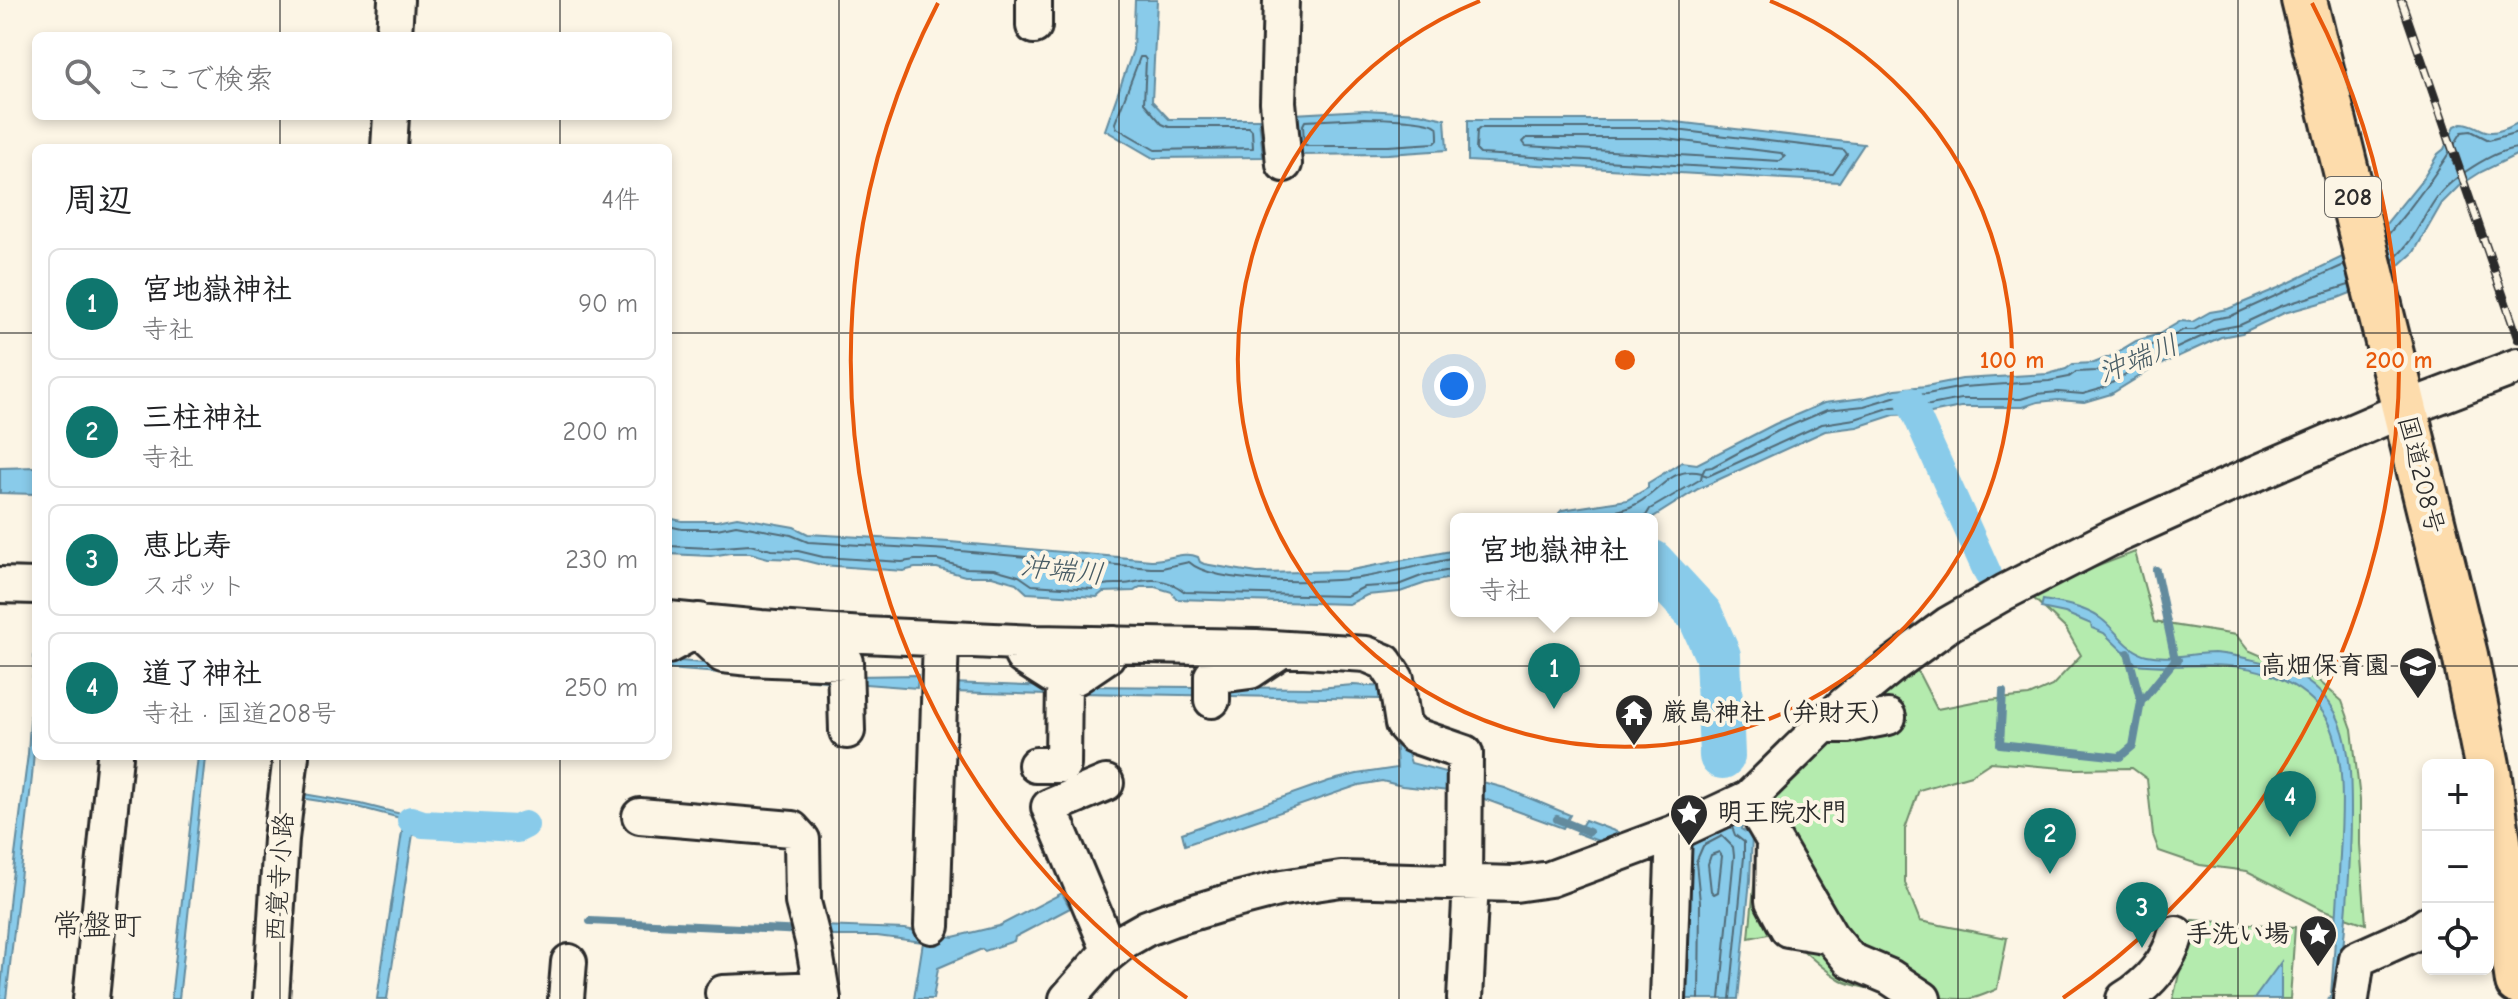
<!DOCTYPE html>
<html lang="ja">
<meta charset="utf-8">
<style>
:root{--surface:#fff;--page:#f2f2f2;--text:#202124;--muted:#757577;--line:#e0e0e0;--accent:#0f766e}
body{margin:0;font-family:"Comic Neue","Klee One",sans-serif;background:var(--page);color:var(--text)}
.controls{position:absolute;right:24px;bottom:24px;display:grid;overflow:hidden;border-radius:12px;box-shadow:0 4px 12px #0003}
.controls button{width:72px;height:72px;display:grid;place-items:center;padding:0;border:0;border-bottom:2px solid var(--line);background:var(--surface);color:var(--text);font:40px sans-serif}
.you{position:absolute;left:1454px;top:386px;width:28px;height:28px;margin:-20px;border:6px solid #fff;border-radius:50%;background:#1a73e8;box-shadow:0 0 0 12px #1a73e833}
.badge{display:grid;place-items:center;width:52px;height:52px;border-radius:50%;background:var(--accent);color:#fff;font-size:26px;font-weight:700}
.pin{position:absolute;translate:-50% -66px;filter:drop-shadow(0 2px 4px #0008)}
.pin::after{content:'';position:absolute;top:42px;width:28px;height:24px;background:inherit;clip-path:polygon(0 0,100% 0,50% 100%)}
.popup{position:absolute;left:1450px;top:513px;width:208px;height:104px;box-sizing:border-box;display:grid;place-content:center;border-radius:12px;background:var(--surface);filter:drop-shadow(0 2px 6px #0005);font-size:26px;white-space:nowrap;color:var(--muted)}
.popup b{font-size:30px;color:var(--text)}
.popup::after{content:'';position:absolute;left:50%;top:100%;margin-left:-16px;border:16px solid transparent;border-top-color:var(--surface)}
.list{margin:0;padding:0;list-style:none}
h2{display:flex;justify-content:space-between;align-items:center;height:104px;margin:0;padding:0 32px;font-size:34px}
h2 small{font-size:26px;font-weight:400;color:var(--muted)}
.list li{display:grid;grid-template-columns:52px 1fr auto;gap:24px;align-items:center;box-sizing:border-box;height:112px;margin:0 16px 16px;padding:0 16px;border:2px solid var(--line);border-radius:12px}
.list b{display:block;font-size:30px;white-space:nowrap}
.list p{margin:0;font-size:26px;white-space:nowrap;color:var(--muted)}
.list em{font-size:26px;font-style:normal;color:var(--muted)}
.icon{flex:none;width:44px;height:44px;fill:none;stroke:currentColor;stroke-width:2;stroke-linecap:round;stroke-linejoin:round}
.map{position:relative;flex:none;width:2518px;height:999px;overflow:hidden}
.search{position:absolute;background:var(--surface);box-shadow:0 4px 12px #0003;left:32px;top:32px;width:640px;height:88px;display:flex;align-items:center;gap:20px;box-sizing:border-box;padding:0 28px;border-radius:12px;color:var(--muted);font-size:30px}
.panel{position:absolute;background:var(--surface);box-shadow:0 4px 12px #0003;left:32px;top:144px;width:640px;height:616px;border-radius:12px}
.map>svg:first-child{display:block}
.green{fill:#b4ebae;stroke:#708b6c;stroke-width:2}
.water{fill:#89cbea;stroke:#638b9e;stroke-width:2}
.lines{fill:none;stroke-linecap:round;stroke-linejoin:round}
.shore{stroke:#516b77;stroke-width:2}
.stream{stroke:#638b9e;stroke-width:8}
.canal{stroke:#89cbea;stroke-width:28}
.river{stroke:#89cbea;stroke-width:46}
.minor-casing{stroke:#2b2b2b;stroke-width:40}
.highway-casing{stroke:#2b2b2b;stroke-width:50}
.minor{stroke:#fcf5e5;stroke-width:34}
.highway{stroke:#fddcac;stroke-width:44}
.rail-casing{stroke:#2b2b2b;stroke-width:9}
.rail{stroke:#fcf5e5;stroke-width:6;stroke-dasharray:18;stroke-linecap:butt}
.grid{fill:none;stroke:#2b2b2b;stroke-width:2;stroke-opacity:0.55}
.ring{fill:none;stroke:#e8590c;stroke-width:4}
.labels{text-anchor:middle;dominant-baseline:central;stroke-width:8;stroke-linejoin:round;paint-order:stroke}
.shield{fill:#fcf5e5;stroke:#6a6863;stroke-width:2}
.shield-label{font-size:24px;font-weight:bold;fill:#2b2b2b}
.street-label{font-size:26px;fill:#2b2b2b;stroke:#fcf5e5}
.poi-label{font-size:26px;font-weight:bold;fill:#2b2b2b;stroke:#fcf5e5;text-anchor:end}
.water-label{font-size:28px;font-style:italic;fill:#475b64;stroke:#fcf5e5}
.quarter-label{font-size:30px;fill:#2b2b2b;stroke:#fcf5e5}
.centre{fill:#e8590c;stroke:#fcf5e5;stroke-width:4}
.ring-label{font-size:24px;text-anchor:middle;font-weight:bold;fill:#e8590c;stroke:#fcf5e5;stroke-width:8;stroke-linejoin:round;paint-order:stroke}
</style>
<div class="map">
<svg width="2518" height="999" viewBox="0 0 2518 999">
<rect width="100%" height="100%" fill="#fcf5e5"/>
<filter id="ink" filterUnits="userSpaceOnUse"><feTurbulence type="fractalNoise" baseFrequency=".0125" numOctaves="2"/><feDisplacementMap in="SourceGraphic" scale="16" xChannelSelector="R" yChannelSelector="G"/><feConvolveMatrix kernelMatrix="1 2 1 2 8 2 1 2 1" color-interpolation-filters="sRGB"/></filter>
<g filter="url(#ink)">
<!-- green -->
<path class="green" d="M2135 552 2154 622 2236 635 2248 650 2319 681 2342 701 2352 729 2360 800V844L2366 924 2322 909 2247 871 2200 865 2159 851 2153 835 2147 779 2132 768 2075 769 1991 762 1971 775 1919 790 1905 829V883L1920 921 2007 938 1997 989C1988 993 1978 998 1968 999 1942 999 1864 992 1841 980 1819 968 1801 945 1778 932L1749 938 1759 833 1773 803 1768 792 1914 664 1937 709 1978 701 2029 696 2052 686 2081 655 2066 629 2028 593Z
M2192 920 2295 927 2290 999H2173Z"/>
<!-- water -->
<path class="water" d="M1135 0H1157L1152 101 1169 119H1259L1263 157 1153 158 1105 130 1133 50Z
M1365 110 1419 113 1445 119 1447 150 1388 154 1297 155 1294 114Z
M1468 120H1659L1864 144 1839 182 1468 161Z
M2462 123C2474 123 2480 131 2490 132 2499 133 2510 127 2518 123V154L2481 172 2459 186 2442 203 2414 252 2390 274 2368 286 2338 298 2284 313 2242 333 2221 337 2155 367 2111 394 2084 402 2058 400 2038 402 2023 407H1961L1931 413 1894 415 1857 427 1825 431 1698 489 1650 519H1560L1559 513 1562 510 1627 500 1648 488V483L1682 462 1697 464 1775 424 1824 403 1863 398 1896 389 1926 386 1962 379 2048 374 2066 369 2073 364 2094 363 2109 357 2136 341 2159 334 2181 321 2192 322 2210 312 2228 309 2278 288 2355 251 2377 235 2424 177 2438 154 2444 149 2455 126Z
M36 467V494L0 493V468Z
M737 517 794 527 808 534 950 542 1151 560C1167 561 1183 550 1198 557L1200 562 1204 564 1257 573 1346 571 1456 550V577L1426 583 1400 592 1367 595 1349 604 1176 599 1172 592 1155 587H1140L1134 591 1103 592 1097 597 1027 593 1016 583 992 576H965L937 568H915L903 571 822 565 798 559 768 558 750 553H730L711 556 668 554V518L682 521H717Z
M2043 600C2062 603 2084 607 2100 618 2116 629 2127 651 2147 655 2169 660 2192 653 2214 653 2233 654 2255 660 2273 665 2302 674 2330 694 2340 723 2351 751 2351 783 2351 813 2351 872 2345 930 2339 989L2334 999H2328L2331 995C2334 955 2337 914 2339 873 2341 830 2349 755 2326 717 2313 696 2292 683 2269 674 2225 658 2180 670 2136 664L2104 633 2092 628 2091 624 2065 613 2041 608Z
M36 625V725L32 777 6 999H0L10 894 28 754Z
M668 660 854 676 918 675 917 688 668 669Z
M951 683 1049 687 1047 695 952 692Z
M1353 685 1386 687 1395 693 1402 707 1406 748 1411 763 1505 788 1570 815 1563 828 1468 793 1402 786 1382 781 1359 785 1185 845 1182 833 1329 781 1357 774 1397 768 1393 707 1387 701 1379 699 1080 693V686L1318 688Z
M198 756 205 758 179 999H171Z
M298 793 361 804 405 815 416 814 420 827 413 834 387 999H377L404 819 358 807 294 797Z
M1728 817 1744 821 1741 829 1752 836 1750 880 1738 999H1681L1684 841Z
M1585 820 1628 836 1614 847 1577 833Z
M1062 893 1070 908 1015 937 1014 941 985 951 982 949 938 968 933 999H914L923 942 877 936H827L822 926 905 929 953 937 999 926Z
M2281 962V999H2254Z"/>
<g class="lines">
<!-- shore -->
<path class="shore" d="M1140 57H1144L1146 60 1144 103 1162 124 1169 127H1249L1252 130 1253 148 1155 150 1117 128 1115 123Z
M1365 118C1377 118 1431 119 1437 127 1438 128 1438 139 1438 140L1435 143 1388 146H1308L1304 144 1303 125 1305 121Z
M1480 128H1659L1844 150 1847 154 1833 174 1480 154 1476 150 1477 131Z
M1527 138H1658L1781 153 1785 157 1780 161 1526 146 1523 142Z
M2387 236C2415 203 2440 169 2462 132L2471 131 2489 140 2518 132
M2393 260C2414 241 2420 222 2435 200 2449 179 2494 150 2518 148
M2344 265 2231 316 2213 319 2194 330H2183L2163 342 2139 348 2113 364 2096 371 2076 372 2069 377 2049 381 1963 387 1927 394 1897 396 1864 406 1827 410 1778 431 1712 467 1705 468 1702 474 1708 476 1822 424 1855 419 1892 407 1930 405 1961 399H2021L2037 394 2058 392 2083 394 2097 390 2107 386 2151 360 2218 329 2240 325 2281 306 2349 285
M1569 519 1572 516C1591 514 1612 514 1630 507 1658 497 1668 465 1702 473L1701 479 1650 509 1644 519
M668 526 682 529H717L736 525 791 535 808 542 949 550 1151 568H1162L1189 562C1215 586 1328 583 1365 577 1395 572 1426 564 1456 558
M668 546 710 548 750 545 772 550 798 551 823 557 902 562 915 560H938L965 568 994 569 1019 576 1032 585 1093 589C1106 581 1118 586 1131 583 1152 578 1167 578 1185 592L1346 596 1364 587 1398 585 1424 575 1456 569
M1719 852 1722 856 1718 892 1714 894 1711 891 1708 864 1711 855Z
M1699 999 1700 902 1696 862 1703 846 1722 836 1733 847 1734 856 1720 999
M1730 999 1744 857V842L1735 835 1732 827"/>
<!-- stream -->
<path class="stream" d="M2156 570 2175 660
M2128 653 2141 702 2175 660H2178
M2003 692 2000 744 2120 757 2133 746 2141 702
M1557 819 1589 832
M590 921 804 931"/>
<!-- canal -->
<path class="canal" d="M1910 401 1988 574
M411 820 423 824 517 829 525 825"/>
<!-- river -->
<path class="river" d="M1652 563 1700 615 1718 656 1722 756"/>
<defs>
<path id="minor" d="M1034 0V26
M1281 0 1278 102 1284 164
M394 36 396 0
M389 148 391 116
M0 585 36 586
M668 619 761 628 864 635 1036 643 1256 647 1366 654 1385 662 1396 679 1403 724 1413 735 1465 753 1464 882
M1015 642 1023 657 1053 676 1076 677 1107 656 1113 644
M668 646 686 636 699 621 708 641 723 655 750 658 845 662 847 731
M1212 700V676L1250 671 1283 649
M1824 725H1847L1888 717
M1036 765H1063L1064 676
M1106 783 1049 807 1110 952
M1749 798 1830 936 1850 960 1890 977 1923 999
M640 816 792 829 802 840 803 902 813 941 823 999
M1774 841 1773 901 1788 929 1830 936
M932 926 941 639
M723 993 821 989
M91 999 115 756
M271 999 281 839 291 756
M566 999 569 962
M1067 999 1102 959 1124 941 1147 928 1171 919 1228 902 1282 888 1341 879 1515 884 1550 879 1674 833 1749 798 1845 704 1894 664 1949 624 2005 592 2111 538 2222 488 2405 409 2518 366
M1465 999 1471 882
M1668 999 1674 833
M2124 999C2148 985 2169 961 2176 934
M2351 999 2357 959 2415 933 2428 924"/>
<path id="highway" d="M2304 0 2465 655 2487 765
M2488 771 2518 982"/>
</defs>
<!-- minor casing -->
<use href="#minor" class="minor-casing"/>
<!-- highway casing -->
<use href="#highway" class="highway-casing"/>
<!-- minor -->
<use href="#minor" class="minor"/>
<!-- highway -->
<use href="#highway" class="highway"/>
<defs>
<path id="rail" d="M2401 0 2518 339"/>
</defs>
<!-- rail casing -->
<use href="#rail" class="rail-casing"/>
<!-- rail -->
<use href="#rail" class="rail"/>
</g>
</g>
<!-- grid -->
<path class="grid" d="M280 0V36M560 0V36M839 0V999M1119 0V999M1399 0V999M1679 0V999M1958 0V999M2238 0V999M280 116V148M560 116V148M0 333H36M668 333H2518M0 666H36M668 666H2518M280 756V999M560 756V999"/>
<!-- distance rings -->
<g class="ring">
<path d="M1770 1A387 387 0 1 1 1480 1"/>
<path d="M1187 998A774 774 0 0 1 938 3M2312 3A774 774 0 0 1 2063 998"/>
</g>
<!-- icons -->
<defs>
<symbol id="school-pin" viewBox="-11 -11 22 30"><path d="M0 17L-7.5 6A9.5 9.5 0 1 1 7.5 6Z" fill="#2b2b2b" stroke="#fcf5e5"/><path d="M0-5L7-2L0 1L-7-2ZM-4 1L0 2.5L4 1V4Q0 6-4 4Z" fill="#fff"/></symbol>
<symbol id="temple-pin" viewBox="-11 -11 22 30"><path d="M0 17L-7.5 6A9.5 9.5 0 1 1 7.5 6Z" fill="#2b2b2b" stroke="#fcf5e5"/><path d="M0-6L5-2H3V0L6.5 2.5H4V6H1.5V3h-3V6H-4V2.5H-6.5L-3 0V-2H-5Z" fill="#fff"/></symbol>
<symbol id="sight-pin" viewBox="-11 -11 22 30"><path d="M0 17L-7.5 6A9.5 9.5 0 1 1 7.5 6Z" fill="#2b2b2b" stroke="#fcf5e5"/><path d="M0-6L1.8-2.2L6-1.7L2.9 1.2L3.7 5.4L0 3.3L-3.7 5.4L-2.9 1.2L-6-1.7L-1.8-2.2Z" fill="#fff"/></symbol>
</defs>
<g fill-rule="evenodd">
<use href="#school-pin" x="2396" y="644" width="44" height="60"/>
<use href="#temple-pin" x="1612" y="691" width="44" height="60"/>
<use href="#sight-pin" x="1667" y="791" width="44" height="60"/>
<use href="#sight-pin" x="2296" y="912" width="44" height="60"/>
</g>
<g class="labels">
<!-- shield labels -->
<rect class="shield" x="2325" y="177" width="56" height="40" rx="6"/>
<g class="shield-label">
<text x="2353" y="197">208</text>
</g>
<!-- street labels -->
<g class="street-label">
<text transform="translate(2421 475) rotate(76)">国道208号</text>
<text transform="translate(280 877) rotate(-86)">西覚寺小路</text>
</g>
<!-- poi labels -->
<g class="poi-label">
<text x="2390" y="666">高畑保育園</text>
<text x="1662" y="713" text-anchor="start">厳島神社（弁財天）</text>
<text x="1717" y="813" text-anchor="start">明王院水門</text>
<text x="2290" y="934">手洗い場</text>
</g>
<!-- water labels -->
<g class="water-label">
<text transform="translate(2138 359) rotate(-22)">沖端川</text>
<text transform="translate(1062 570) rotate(6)">沖端川</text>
</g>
<!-- quarter labels -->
<g class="quarter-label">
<text x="97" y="925">常盤町</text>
</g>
</g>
<circle cx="1625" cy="360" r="12" class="centre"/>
<g class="ring-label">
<text x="2012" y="368">100 m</text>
<text x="2399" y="368">200 m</text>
</g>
</svg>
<div class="controls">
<button>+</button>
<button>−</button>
<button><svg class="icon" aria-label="locate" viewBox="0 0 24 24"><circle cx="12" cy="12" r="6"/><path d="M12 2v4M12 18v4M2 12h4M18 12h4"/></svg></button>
</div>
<div class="you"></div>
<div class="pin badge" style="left:1554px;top:709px">1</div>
<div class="popup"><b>宮地嶽神社</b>寺社</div>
<div class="pin badge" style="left:2050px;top:874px">2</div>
<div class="pin badge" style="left:2142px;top:948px">3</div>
<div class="pin badge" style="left:2290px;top:837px">4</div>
<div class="search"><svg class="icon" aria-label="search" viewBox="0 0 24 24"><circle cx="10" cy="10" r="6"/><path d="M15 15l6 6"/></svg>ここで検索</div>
<section class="panel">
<h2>周辺<small>4件</small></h2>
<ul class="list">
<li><span class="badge">1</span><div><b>宮地嶽神社</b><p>寺社</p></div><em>90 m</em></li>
<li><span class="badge">2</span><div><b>三柱神社</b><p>寺社</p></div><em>200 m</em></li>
<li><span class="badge">3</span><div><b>恵比寿</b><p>スポット</p></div><em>230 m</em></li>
<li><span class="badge">4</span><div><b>道了神社</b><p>寺社 · 国道208号</p></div><em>250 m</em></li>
</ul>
</section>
</div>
